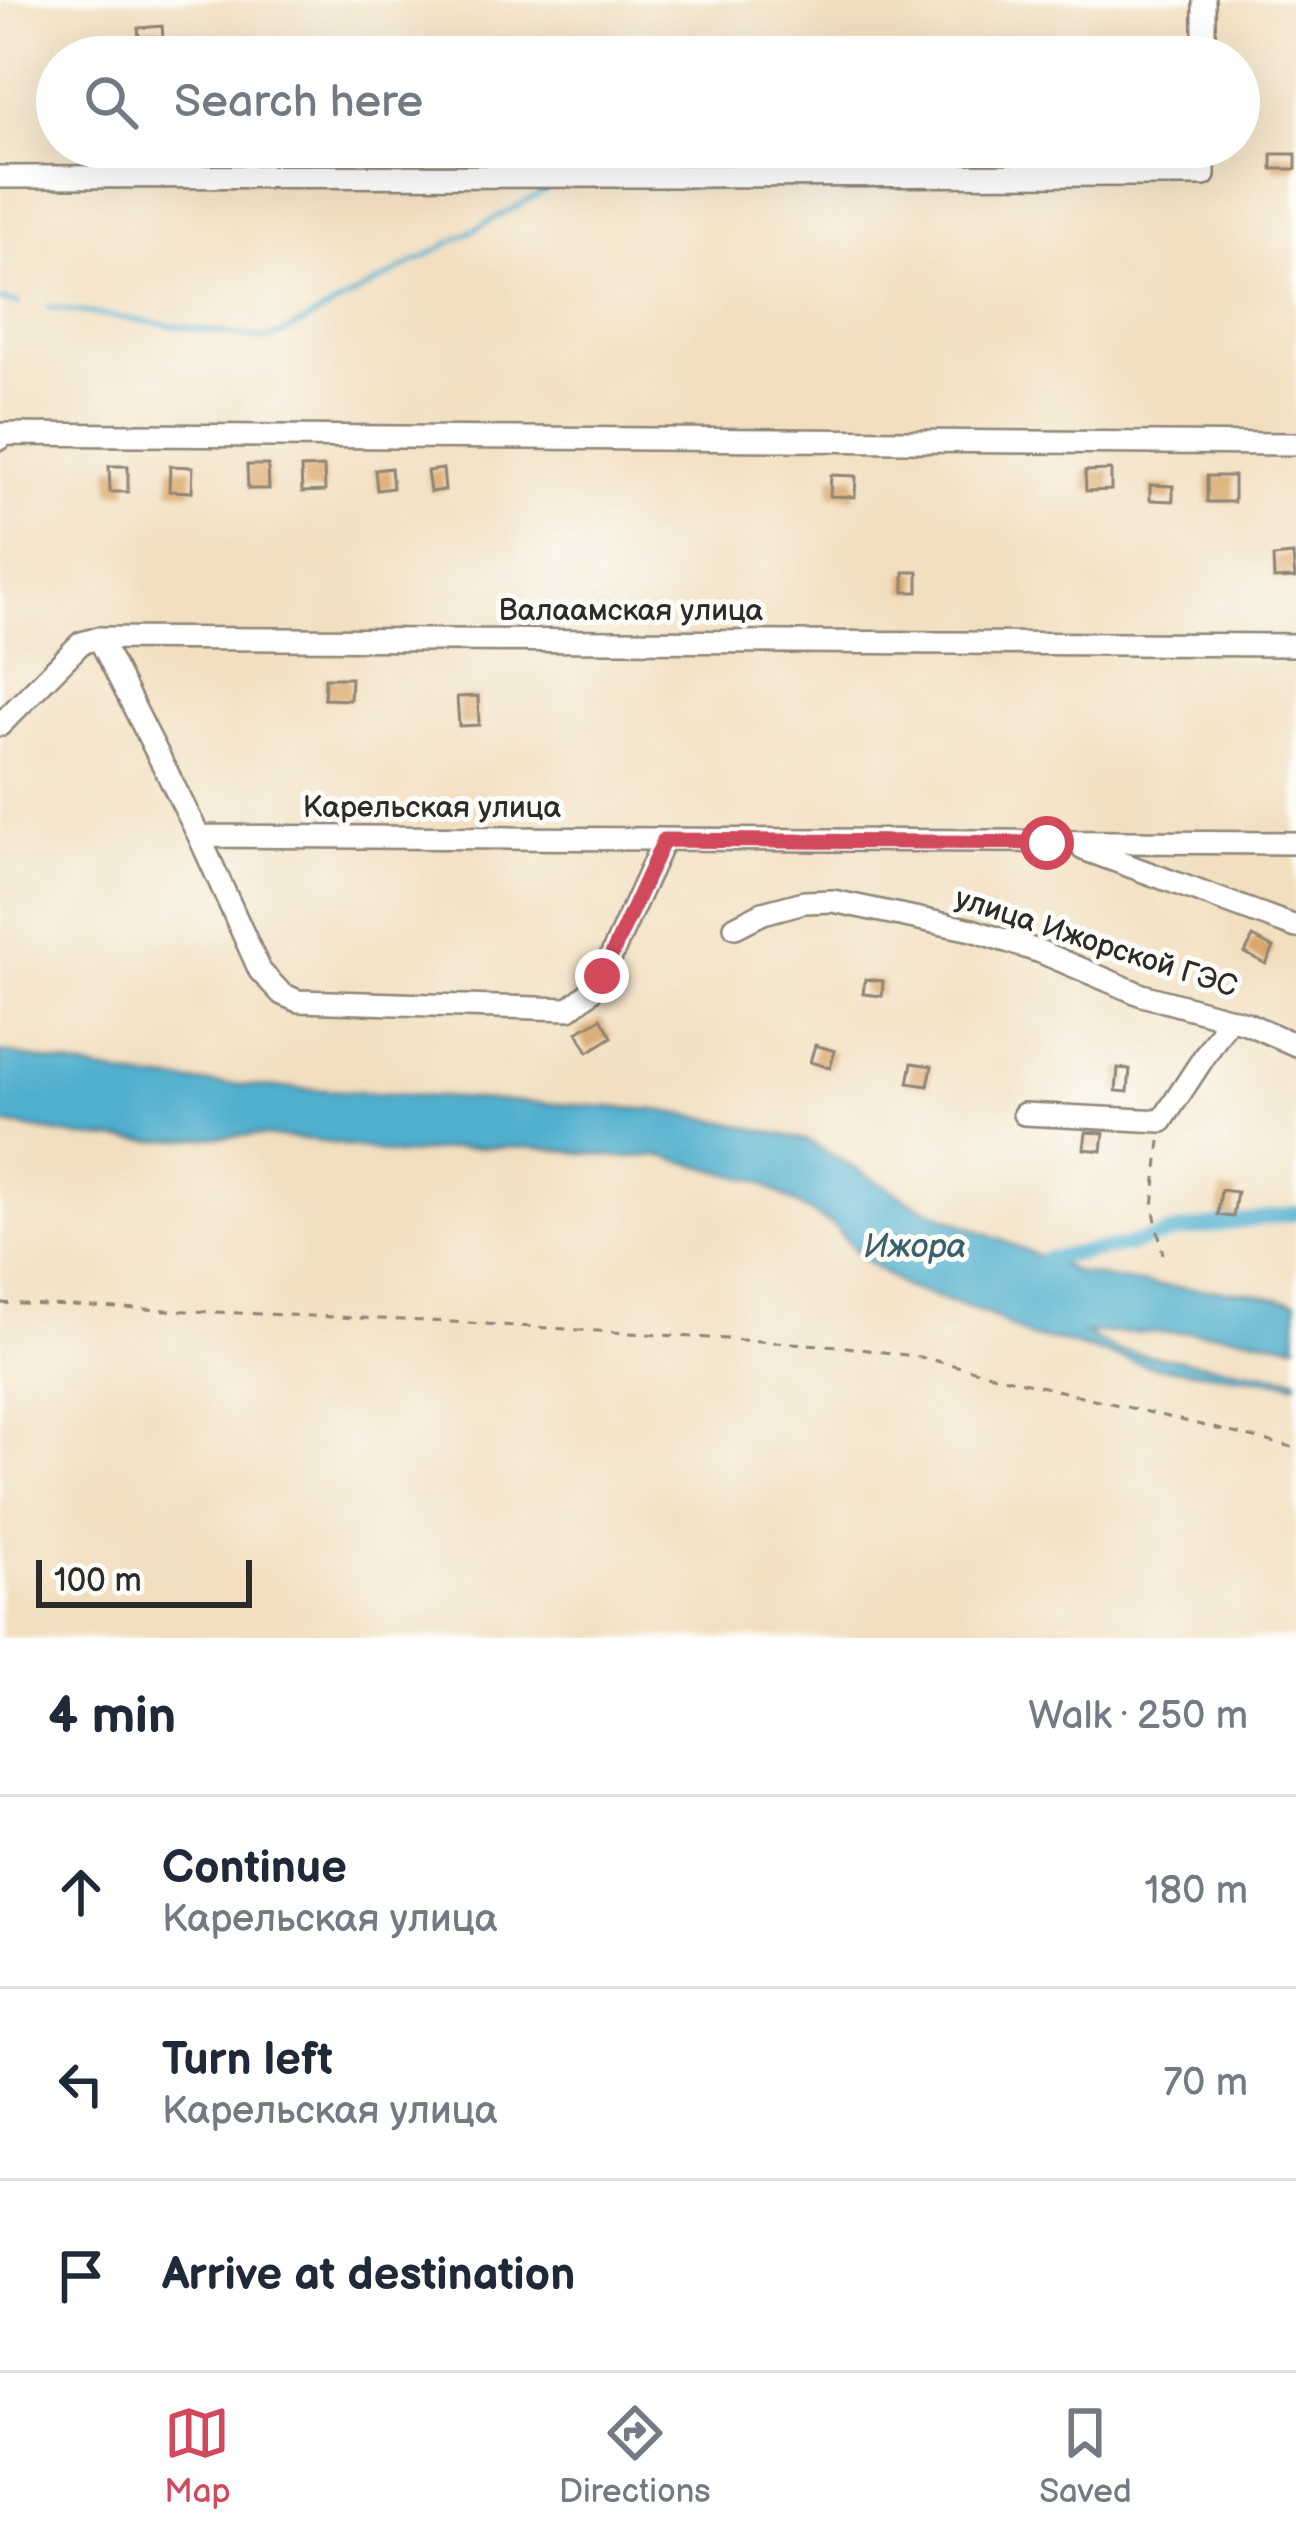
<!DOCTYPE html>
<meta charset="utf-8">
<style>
:root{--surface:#fff;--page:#f2f2f3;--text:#1f2937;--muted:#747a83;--line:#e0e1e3;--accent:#d1495b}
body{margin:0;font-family:"Balsamiq Sans",sans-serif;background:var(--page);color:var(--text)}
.scale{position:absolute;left:36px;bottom:30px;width:216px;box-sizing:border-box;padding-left:12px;border:6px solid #2b2b2b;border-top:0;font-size:33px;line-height:42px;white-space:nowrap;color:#2b2b2b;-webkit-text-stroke:9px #fdfcf7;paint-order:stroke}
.stop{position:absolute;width:36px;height:36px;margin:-27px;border:9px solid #d1495b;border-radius:50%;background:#fff}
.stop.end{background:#d1495b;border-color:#fff;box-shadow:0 3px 12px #0008}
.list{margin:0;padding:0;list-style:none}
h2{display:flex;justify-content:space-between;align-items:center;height:156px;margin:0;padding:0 48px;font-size:51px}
h2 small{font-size:39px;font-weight:400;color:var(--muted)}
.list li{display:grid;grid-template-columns:78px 1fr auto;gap:36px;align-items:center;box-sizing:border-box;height:192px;padding:0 48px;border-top:3px solid var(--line)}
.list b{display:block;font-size:45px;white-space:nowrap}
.list p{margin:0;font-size:39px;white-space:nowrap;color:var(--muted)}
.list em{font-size:39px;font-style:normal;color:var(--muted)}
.icon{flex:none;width:66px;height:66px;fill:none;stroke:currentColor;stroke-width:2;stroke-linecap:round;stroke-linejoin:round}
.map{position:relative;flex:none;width:1296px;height:1638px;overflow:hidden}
.search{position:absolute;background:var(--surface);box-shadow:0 12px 48px #0002;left:36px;right:36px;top:36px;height:132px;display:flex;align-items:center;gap:30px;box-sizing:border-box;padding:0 42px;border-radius:66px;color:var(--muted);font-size:45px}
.sheet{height:732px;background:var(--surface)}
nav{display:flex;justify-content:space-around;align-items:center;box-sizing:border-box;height:168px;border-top:3px solid var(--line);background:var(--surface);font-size:33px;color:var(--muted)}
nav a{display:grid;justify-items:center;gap:6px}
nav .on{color:var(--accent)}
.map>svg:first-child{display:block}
.water{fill:#4fafcd;stroke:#3d6d7c;stroke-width:3}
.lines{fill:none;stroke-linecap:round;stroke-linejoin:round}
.stream{stroke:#4fafcd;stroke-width:4.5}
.canal{stroke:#4fafcd;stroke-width:15}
.building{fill:#d9a668}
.minor-casing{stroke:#8e8576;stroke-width:26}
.path{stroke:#8e8576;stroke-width:3;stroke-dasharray:9 9;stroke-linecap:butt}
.minor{stroke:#fff;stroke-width:21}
.route{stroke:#d1495b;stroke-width:15}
.labels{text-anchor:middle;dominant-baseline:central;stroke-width:10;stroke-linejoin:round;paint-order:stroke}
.street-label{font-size:30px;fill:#2b2b2b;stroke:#fdfcf7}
.water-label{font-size:33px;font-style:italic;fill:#39606c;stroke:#fdfcf7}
</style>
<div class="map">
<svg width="1296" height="1638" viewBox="0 0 1296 1638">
<rect width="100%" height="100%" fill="#fdfcf7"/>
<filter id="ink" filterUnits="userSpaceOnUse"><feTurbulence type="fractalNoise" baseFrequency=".00833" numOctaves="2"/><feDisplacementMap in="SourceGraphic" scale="24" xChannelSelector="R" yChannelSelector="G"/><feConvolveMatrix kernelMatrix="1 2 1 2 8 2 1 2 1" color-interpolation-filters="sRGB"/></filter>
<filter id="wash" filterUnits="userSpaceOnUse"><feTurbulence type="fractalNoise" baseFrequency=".004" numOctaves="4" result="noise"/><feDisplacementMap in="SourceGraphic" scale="48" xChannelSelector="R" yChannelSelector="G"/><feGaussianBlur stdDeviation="2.7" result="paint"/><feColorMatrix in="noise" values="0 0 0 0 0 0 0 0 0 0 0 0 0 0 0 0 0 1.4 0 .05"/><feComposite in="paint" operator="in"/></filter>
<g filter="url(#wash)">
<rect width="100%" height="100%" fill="#f2dfc0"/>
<!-- water -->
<path class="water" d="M0 1052 142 1079 657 1110 712 1119 806 1140 917 1205 1079 1273 1158 1286 1247 1292 1296 1302V1344L1215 1332 1085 1333 1115 1350 1296 1378V1383L1149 1366 1060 1341 1029 1337 990 1315 905 1287 859 1255 835 1227 760 1182 664 1156 622 1157 529 1147 455 1148 400 1155 315 1140 252 1135 155 1141 81 1137 0 1123Z"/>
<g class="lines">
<!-- stream -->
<path class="stream" d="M649 186 758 187
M0 300 19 303
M48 307 264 339 283 334 554 186"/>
<!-- canal -->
<path class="canal" d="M1045 1259 1129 1245 1172 1232 1296 1213"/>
</g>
<g id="blocks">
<!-- building -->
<path class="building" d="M162 26 164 49 140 51 138 28Z
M602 44V57H573V45Z
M1272 154H1296V169H1272Z
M247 465H268L269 489H248Z
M109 466H128V492H110Z
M170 466 193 467 192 492 169 491Z
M324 467 325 491 302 492 301 468Z
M391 468 393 488 377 490 375 470Z
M443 469 445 490 430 492 427 471Z
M1111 470V490L1086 491 1085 471Z
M831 475 856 476 855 497 830 496Z
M1207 476H1234V502H1207Z
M1150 485 1173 486V501L1150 500Z
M1293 555 1295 578 1274 579 1273 557Z
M904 572H918V592H904Z
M325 678H351L350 700 324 699Z
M478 696 479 725 459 726 457 697Z
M1253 937 1274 948 1266 964 1245 953Z
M865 979 883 981 882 996 863 994Z
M601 1018 612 1037 588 1052 577 1032Z
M815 1045 835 1051 830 1068 810 1062Z
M912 1063 932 1066 928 1086 908 1083Z
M1118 1068 1130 1069 1128 1092 1116 1091Z
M1086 1132 1104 1133 1102 1151 1084 1149Z
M1221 1190 1237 1192 1233 1217 1218 1215Z"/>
</g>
</g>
<g filter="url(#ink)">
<use href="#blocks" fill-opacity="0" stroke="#8e8576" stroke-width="3"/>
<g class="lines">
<defs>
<path id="minor" d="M1204 0V57
M0 177 1204 175V147
M0 439 4 434 1296 444
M99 638 199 836 260 971 282 994 298 1001 569 1009 589 993 602 976 664 840
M0 725 81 643 99 638 1296 645
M199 836 1296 843
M1083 849 1296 927
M735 927 763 913 804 902 833 901 972 930 1041 952 1142 995 1246 1023 1296 1045
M1024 1114 1162 1121 1229 1019"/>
</defs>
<!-- minor casing -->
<use href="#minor" class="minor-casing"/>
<!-- path -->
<path class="path" d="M1160 1141 1153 1207 1163 1254
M0 1303 452 1322 839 1346 920 1357 1296 1448"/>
<!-- minor -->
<use href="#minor" class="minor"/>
</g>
</g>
<g class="lines" filter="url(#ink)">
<!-- route -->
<path class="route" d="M602 976 664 840 1047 843"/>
</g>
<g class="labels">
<!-- street labels -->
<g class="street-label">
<text x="631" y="611">Валаамская улица</text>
<text x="432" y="808">Карельская улица</text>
<text transform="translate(1096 943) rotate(18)">улица Ижорской ГЭС</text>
</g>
<!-- water labels -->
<g class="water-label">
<text x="915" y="1247">Ижора</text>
</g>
</g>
</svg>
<div class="scale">100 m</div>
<div class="stop" style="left:1047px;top:843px"></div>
<div class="stop end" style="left:602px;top:976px"></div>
<div class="search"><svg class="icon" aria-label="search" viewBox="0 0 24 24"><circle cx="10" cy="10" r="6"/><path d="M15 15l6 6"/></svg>Search here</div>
</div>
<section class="sheet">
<h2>4 min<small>Walk · 250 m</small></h2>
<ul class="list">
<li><svg class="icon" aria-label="ahead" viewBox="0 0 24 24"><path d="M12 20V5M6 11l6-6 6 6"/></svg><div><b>Continue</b><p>Карельская улица</p></div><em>180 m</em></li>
<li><svg class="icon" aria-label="left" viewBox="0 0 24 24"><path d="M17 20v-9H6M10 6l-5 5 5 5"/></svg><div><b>Turn left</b><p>Карельская улица</p></div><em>70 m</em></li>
<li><svg class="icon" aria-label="arrive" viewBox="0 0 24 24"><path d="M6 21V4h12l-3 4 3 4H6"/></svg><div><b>Arrive at destination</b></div></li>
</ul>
</section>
<nav>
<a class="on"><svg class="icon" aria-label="map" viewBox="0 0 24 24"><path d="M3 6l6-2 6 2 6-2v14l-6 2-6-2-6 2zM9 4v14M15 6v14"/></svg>Map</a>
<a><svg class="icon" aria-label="directions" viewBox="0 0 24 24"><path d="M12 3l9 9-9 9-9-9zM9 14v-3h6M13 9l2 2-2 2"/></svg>Directions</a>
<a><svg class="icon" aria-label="saved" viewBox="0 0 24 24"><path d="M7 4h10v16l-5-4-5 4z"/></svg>Saved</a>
</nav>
